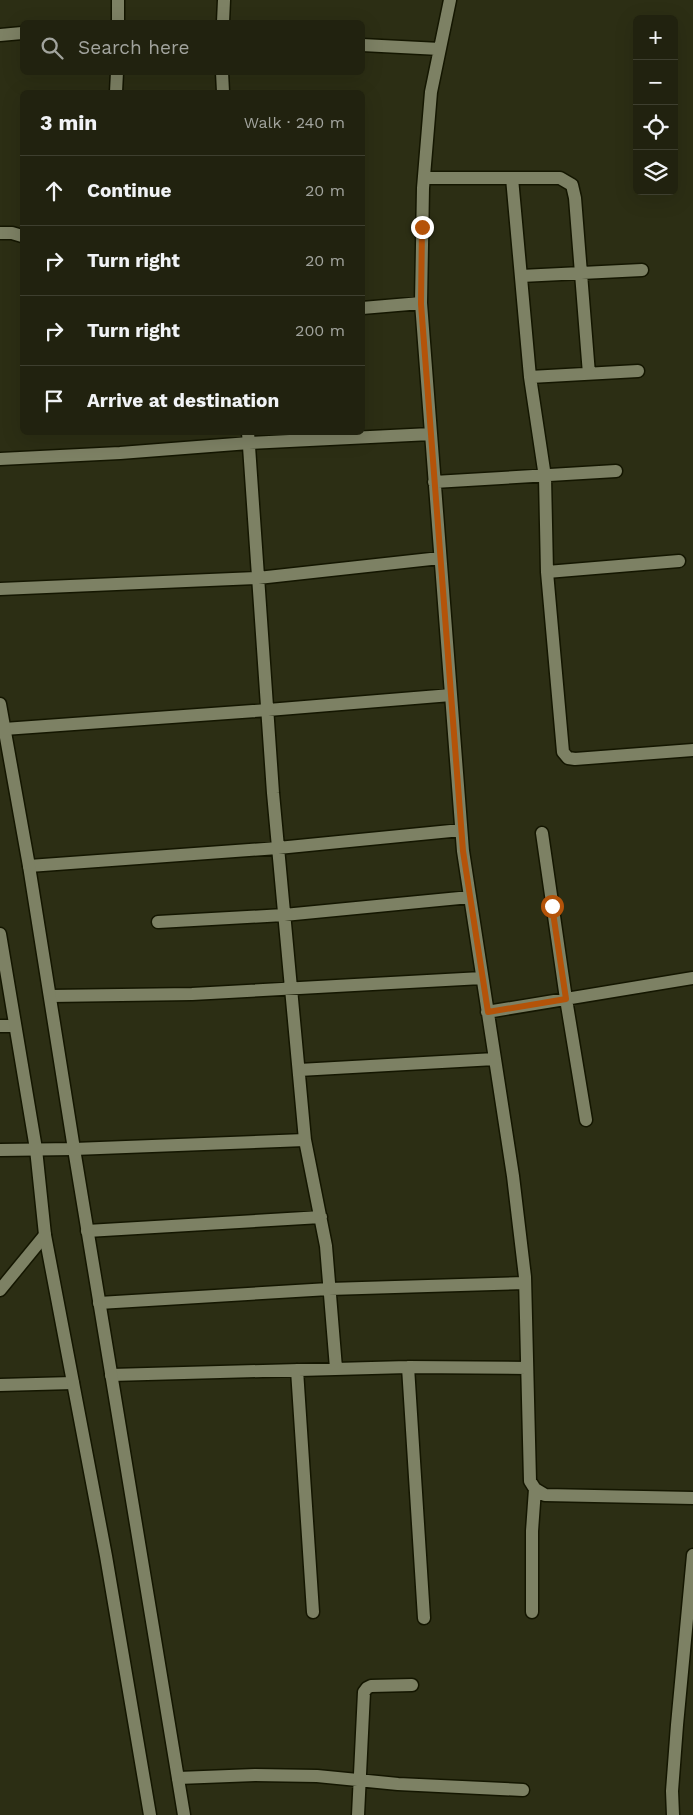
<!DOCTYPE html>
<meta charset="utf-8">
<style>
:root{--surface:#21220f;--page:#2d2f1d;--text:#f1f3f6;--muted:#a2a49e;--line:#3e3f2f}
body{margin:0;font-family:"Work Sans",sans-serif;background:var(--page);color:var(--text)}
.controls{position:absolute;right:15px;top:15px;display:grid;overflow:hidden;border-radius:8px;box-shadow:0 5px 20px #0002}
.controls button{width:45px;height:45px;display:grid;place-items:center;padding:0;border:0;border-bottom:1px solid var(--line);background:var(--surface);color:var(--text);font:25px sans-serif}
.stop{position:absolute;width:15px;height:15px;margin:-11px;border:4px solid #b45309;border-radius:50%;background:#fff}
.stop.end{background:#b45309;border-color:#fff;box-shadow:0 1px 5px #0008}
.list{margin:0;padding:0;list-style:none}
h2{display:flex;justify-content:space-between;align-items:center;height:65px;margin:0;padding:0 20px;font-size:21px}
h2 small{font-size:16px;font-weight:400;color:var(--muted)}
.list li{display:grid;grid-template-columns:32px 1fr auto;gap:15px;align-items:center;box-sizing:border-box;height:70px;padding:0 20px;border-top:1px solid var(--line)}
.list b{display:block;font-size:19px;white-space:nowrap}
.list em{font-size:16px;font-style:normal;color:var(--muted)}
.icon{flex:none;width:28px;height:28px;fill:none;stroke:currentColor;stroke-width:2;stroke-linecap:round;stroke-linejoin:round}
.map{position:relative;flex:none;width:693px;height:1815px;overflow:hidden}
.search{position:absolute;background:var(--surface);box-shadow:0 5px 20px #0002;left:20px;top:20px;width:345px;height:55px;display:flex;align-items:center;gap:12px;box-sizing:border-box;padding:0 18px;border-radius:8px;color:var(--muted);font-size:19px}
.panel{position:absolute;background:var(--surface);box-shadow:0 5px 20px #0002;left:20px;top:90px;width:345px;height:345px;border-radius:8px}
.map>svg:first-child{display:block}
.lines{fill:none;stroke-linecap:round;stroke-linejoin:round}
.minor-casing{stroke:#141600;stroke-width:15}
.secondary-casing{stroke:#141600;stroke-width:15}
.minor{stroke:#7d8164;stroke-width:12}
.secondary{stroke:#7d8164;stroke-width:12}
.route{stroke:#b45309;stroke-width:6}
</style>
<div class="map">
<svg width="693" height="1815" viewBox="0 0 693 1815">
<rect width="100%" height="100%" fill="#2c2e14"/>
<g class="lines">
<defs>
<path id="minor" d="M450 0 431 92 423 188 421 303 463 851 513 1176 525 1277 530 1481 535 1489 545 1495 693 1498
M118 22V0
M223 22 224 0
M0 35 22 33
M362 45 440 49
M222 72 223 92
M116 92 117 72
M424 178H560L572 185 575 198 589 374
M512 178 530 377 545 477 547 572 563 752 568 758 575 759 693 750
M0 233H12L22 236
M521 276 642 270
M362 308 421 303
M530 377 638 371
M248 432 273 793 305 1140 326 1246 336 1368
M0 459 120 453 249 443 431 434
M434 482 616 471
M547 572 679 561
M0 589 258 578 440 558
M4 729 268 710 451 695
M542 833 566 999 586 1120
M29 866 278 848 461 830
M158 922 284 915 470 897
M50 996 192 994 482 978
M487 1012 693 978
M0 1026H15
M299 1070 495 1059
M0 1150 74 1149 305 1140
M87 1231 321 1217
M0 1290 45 1235
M99 1303 329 1289 525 1283
M408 1367 424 1618
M297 1370 313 1612
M111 1375 408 1367 527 1368
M0 1385 73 1383
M532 1612V1531L535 1489
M178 1778 255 1775 317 1776 398 1784 523 1790
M358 1815 364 1692 367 1688 371 1686 412 1685
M673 1815 672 1791 677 1725 693 1555"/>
<path id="secondary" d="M0 704 29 866 74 1149 184 1815
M0 934 36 1149 45 1235 106 1556 150 1815"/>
</defs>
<!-- minor casing -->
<use href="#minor" class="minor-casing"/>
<!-- secondary casing -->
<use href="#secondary" class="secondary-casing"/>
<!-- minor -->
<use href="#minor" class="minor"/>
<!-- secondary -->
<use href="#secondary" class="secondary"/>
</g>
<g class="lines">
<!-- route -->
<path class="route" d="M422 227 421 304 463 851 488 1012 566 999 552 906"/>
</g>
</svg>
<div class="controls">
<button>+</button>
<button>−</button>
<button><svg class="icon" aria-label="locate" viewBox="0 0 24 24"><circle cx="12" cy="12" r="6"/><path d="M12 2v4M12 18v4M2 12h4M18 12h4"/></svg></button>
<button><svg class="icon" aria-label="layers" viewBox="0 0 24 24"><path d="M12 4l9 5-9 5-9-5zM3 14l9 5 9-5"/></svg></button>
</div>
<div class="stop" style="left:552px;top:906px"></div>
<div class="stop end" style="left:422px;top:227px"></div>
<div class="search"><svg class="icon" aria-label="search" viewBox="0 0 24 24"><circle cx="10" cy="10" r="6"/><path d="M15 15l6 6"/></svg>Search here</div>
<section class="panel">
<h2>3 min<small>Walk · 240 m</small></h2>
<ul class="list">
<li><svg class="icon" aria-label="ahead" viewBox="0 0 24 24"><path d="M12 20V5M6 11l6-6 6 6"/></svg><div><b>Continue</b></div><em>20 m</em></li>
<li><svg class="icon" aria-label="right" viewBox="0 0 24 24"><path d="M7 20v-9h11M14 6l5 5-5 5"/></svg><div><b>Turn right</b></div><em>20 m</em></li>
<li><svg class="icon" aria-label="right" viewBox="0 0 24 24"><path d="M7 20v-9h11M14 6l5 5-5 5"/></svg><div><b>Turn right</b></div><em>200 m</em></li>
<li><svg class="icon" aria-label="arrive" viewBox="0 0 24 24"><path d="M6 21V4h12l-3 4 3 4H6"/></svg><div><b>Arrive at destination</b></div></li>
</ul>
</section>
</div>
